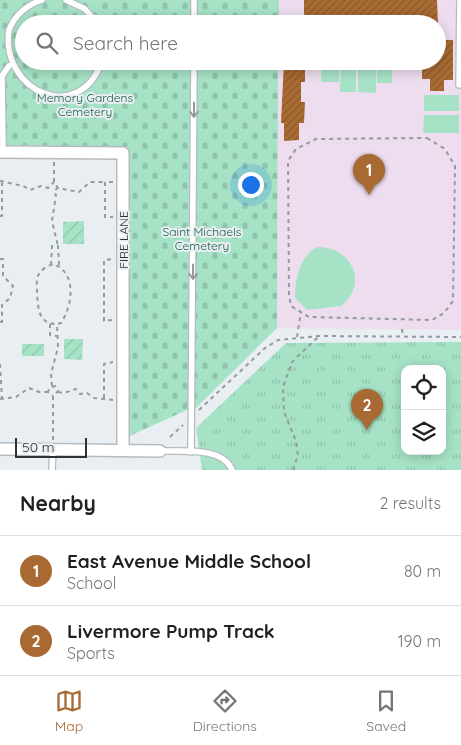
<!DOCTYPE html>
<style>
:root{--surface:#fff;--page:#f6f6f6;--text:#202124;--muted:#757577;--line:#e0e0e0;--accent:#a96932}
body{margin:0;font-family:Quicksand,sans-serif;background:var(--page);color:var(--text)}
.controls{position:absolute;right:15px;bottom:15px;display:grid;overflow:hidden;border-radius:10px;box-shadow:0 2px 12px #0003}
.controls button{width:45px;height:45px;display:grid;place-items:center;padding:0;border:0;border-bottom:1px solid var(--line);background:var(--surface);color:var(--text);font:25px sans-serif}
.scale{position:absolute;left:15px;bottom:12px;width:72px;box-sizing:border-box;padding-left:5px;border:2px solid #2f3133;border-top:0;font-size:14px;line-height:18px;white-space:nowrap;color:#2f3133;-webkit-text-stroke:4px #e8eef2;paint-order:stroke}
.you{position:absolute;left:250px;top:184px;width:18px;height:18px;margin:-12px;border:4px solid #fff;border-radius:50%;background:#1a73e8;box-shadow:0 0 0 8px #1a73e833}
.badge{display:grid;place-items:center;width:32px;height:32px;border-radius:50%;background:var(--accent);color:#fff;font-size:16px;font-weight:700}
.pin{position:absolute;translate:-50% -41px;filter:drop-shadow(0 1px 2px #0008)}
.pin::after{content:'';position:absolute;top:26px;width:18px;height:15px;background:inherit;clip-path:polygon(0 0,100% 0,50% 100%)}
.list{margin:0;padding:0;list-style:none}
h2{display:flex;justify-content:space-between;align-items:center;height:65px;margin:0;padding:0 20px;font-size:21px}
h2 small{font-size:16px;font-weight:400;color:var(--muted)}
.list li{display:grid;grid-template-columns:32px 1fr auto;gap:15px;align-items:center;box-sizing:border-box;height:70px;padding:0 20px;border-top:1px solid var(--line)}
.list b{display:block;font-size:19px;white-space:nowrap}
.list p{margin:0;font-size:16px;white-space:nowrap;color:var(--muted)}
.list em{font-size:16px;font-style:normal;color:var(--muted)}
.icon{flex:none;width:28px;height:28px;fill:none;stroke:currentColor;stroke-width:2;stroke-linecap:round;stroke-linejoin:round}
.map{position:relative;flex:none;width:461px;height:470px;overflow:hidden}
.search{position:absolute;background:var(--surface);box-shadow:0 2px 12px #0003;left:15px;right:15px;top:15px;height:55px;display:flex;align-items:center;gap:12px;box-sizing:border-box;padding:0 18px;border-radius:28px;color:var(--muted);font-size:19px}
.sheet{height:205px;background:var(--surface)}
nav{display:flex;justify-content:space-around;align-items:center;box-sizing:border-box;height:70px;border-top:1px solid var(--line);background:var(--surface);font-size:14px;color:var(--muted)}
nav a{display:grid;justify-items:center;gap:2px}
nav .on{color:var(--accent)}
.map>svg:first-child{display:block}
.education{fill:#edddef}
.grass{fill:#a6e3c6}
.cemetery{fill:url(#cemetery-stones)}
.park{fill:url(#park-tufts);fill-rule:evenodd}
.garden{fill:url(#garden-furrows)}
.building{fill:url(#building-hatch)}
.lines{fill:none;stroke-linecap:round;stroke-linejoin:round}
.lane-casing{stroke:#b6bbc0;stroke-width:8}
.street-casing{stroke:#b6bbc0;stroke-width:14}
.path{stroke:#959a9d;stroke-width:2;stroke-dasharray:4 4;stroke-linecap:butt}
.lane{stroke:#fff;stroke-width:5.5}
.street{stroke:#fff;stroke-width:11}
.oneway{stroke:#979899}
.labels{text-anchor:middle;dominant-baseline:central;stroke-width:4;stroke-linejoin:round;paint-order:stroke}
.park-label{font-size:12px;fill:#135c42;stroke:#e8eef2}
.street-label{font-size:12px;fill:#2f3133;stroke:#e8eef2}
</style>
<div class="map">
<svg width="461" height="470" viewBox="0 0 461 470">
<defs>
<pattern id="cemetery-stones" width="16" height="16" patternUnits="userSpaceOnUse" patternTransform="scale(1.25)"><rect width="16" height="16" fill="#a6e3c6"/><path d="M2 7V4a2 2 0 0 1 4 0v3zM10 15v-3a2 2 0 0 1 4 0v3z" fill="#8fc3ab"/></pattern>
<pattern id="park-tufts" width="24" height="20" patternUnits="userSpaceOnUse" patternTransform="scale(1.25)"><rect width="24" height="20" fill="#a6e3c6"/><path d="M3 7l-1-3M5 7V3M7 7l1-3M15 17l-1-3M17 17v-4M19 17l1-3" fill="none" stroke="#8fc3ab"/></pattern>
<pattern id="garden-furrows" width="10" height="10" patternUnits="userSpaceOnUse" patternTransform="scale(1.25)"><rect width="10" height="10" fill="#a6e3c6"/><path d="M-1 1l2-2M0 10L10 0M9 11l2-2" fill="none" stroke="#8fc3ab"/></pattern>
<pattern id="building-hatch" width="6" height="6" patternUnits="userSpaceOnUse" patternTransform="scale(1.25)"><rect width="6" height="6" fill="#aa6b33"/><path d="M-1 1l2-2M0 6l6-6M5 7l2-2" fill="none" stroke="#8b592c"/></pattern>
</defs>
<rect width="100%" height="100%" fill="#e8eef2"/>
<!-- education -->
<path class="education" d="M279 0H461V330L277 328 278 61H437V24H279Z"/>
<!-- grass -->
<path class="grass" d="M341 61H356V92H340Z
M358 61H376V93L358 92Z
M322 63 339 64V82H321Z
M377 64H392V83H377Z
M424 95H459V111H424Z
M424 115H459V133H423Z
M318 247C352 247 369 284 341 306L307 310 295 298C295 279 300 255 318 247Z"/>
<!-- cemetery -->
<path class="cemetery" d="M0 0H279V24H24V61H278L277 328 196 408 189 409 125 438 128 147 0 145Z"/>
<!-- park -->
<path class="park" d="M461 342V470H202L196 428 286 343ZM405 369H442V451H405Z"/>
<!-- garden -->
<path class="garden" d="M84 221V244H63V222Z
M64 339H83L82 360 64 359Z
M22 344H44V356H22Z"/>
<!-- building -->
<path class="building" d="M304 0H437L438 24H304Z
M437 40H453V80H444V91H430V79H422V61H437Z
M284 61H305V82H301V102H305L304 123H299V140L284 141V123H281Z"/>
<g class="lines">
<defs>
<path id="lane" d="M42 0C27 5 15 15 9 30 0 91 79 127 102 61
M66 0 85 9 98 24
M194 0V24
M459 85 460 0
M3 152 2 76 9 66
M160 451C181 452 223 446 232 470
M191 452 194 61
M52 470 53 449"/>
<path id="street" d="M0 152 123 153V450
M0 449 160 451"/>
</defs>
<!-- lane casing -->
<use href="#lane" class="lane-casing"/>
<!-- street casing -->
<use href="#street" class="street-casing"/>
<!-- path -->
<path class="path" d="M427 138 445 149 455 166 453 301 444 313 432 320 309 317 291 306 289 294 288 161 296 149 316 139Z
M54 162V182L58 188 79 192 90 182H105
M0 181 23 186 30 190 41 186 48 188 54 182
M113 182H105V217H113
M58 187 54 192 56 195 52 221 58 246
M0 216H2V183
M0 259H3V276L13 286 10 298 2 305V322H0
M51 265 52 246H58L59 265
M112 320 104 321V260L113 259
M50 324V335L57 336
M402 329 403 337
M297 337 301 312
M0 364 2 399
M52 386 51 374 58 347 57 324 61 323C73 305 77 272 53 264 47 266 40 270 38 276 36 280 37 288 37 292 38 308 38 324 57 324
M58 392 64 393 76 389 80 394 87 393 94 398 113 400
M104 398V364L113 362
M0 399 16 397 29 388 39 392H48
M199 410 265 348 278 340 319 336 461 337
M170 437 183 425
M53 440V396L58 391 55 386 49 389 48 392 53 396
M293 470 298 455 296 441 284 412 283 387 292 362 319 336"/>
<!-- lane -->
<use href="#lane" class="lane"/>
<!-- street -->
<use href="#street" class="street"/>
</g>
<!-- one-way arrows -->
<defs><path id="oneway-shaft" d="M-6 0H5M1.5-3L5.5 0L1.5 3" fill="none" stroke-width="1.6" stroke-linecap="round" stroke-linejoin="round" transform="scale(1.25)"/></defs>
<g class="oneway">
<use href="#oneway-shaft" transform="translate(194 110) rotate(90)"/>
<use href="#oneway-shaft" transform="translate(193 272) rotate(90)"/>
</g>
<g class="labels">
<!-- park labels -->
<g class="park-label">
<text x="85" y="97">Memory Gardens<tspan x="85" dy="14">Cemetery</tspan></text>
<text x="202" y="231">Saint Michaels<tspan x="202" dy="14">Cemetery</tspan></text>
</g>
<!-- street labels -->
<g class="street-label">
<text transform="translate(123 240) rotate(-90)">FIRE LANE</text>
</g>
</g>
</svg>
<div class="controls">
<button><svg class="icon" aria-label="locate" viewBox="0 0 24 24"><circle cx="12" cy="12" r="6"/><path d="M12 2v4M12 18v4M2 12h4M18 12h4"/></svg></button>
<button><svg class="icon" aria-label="layers" viewBox="0 0 24 24"><path d="M12 4l9 5-9 5-9-5zM3 14l9 5 9-5"/></svg></button>
</div>
<div class="scale">50 m</div>
<div class="you"></div>
<div class="pin badge" style="left:369px;top:195px">1</div>
<div class="pin badge" style="left:367px;top:430px">2</div>
<div class="search"><svg class="icon" aria-label="search" viewBox="0 0 24 24"><circle cx="10" cy="10" r="6"/><path d="M15 15l6 6"/></svg>Search here</div>
</div>
<section class="sheet">
<h2>Nearby<small>2 results</small></h2>
<ul class="list">
<li><span class="badge">1</span><div><b>East Avenue Middle School</b><p>School</p></div><em>80 m</em></li>
<li><span class="badge">2</span><div><b>Livermore Pump Track</b><p>Sports</p></div><em>190 m</em></li>
</ul>
</section>
<nav>
<a class="on"><svg class="icon" aria-label="map" viewBox="0 0 24 24"><path d="M3 6l6-2 6 2 6-2v14l-6 2-6-2-6 2zM9 4v14M15 6v14"/></svg>Map</a>
<a><svg class="icon" aria-label="directions" viewBox="0 0 24 24"><path d="M12 3l9 9-9 9-9-9zM9 14v-3h6M13 9l2 2-2 2"/></svg>Directions</a>
<a><svg class="icon" aria-label="saved" viewBox="0 0 24 24"><path d="M7 4h10v16l-5-4-5 4z"/></svg>Saved</a>
</nav>
